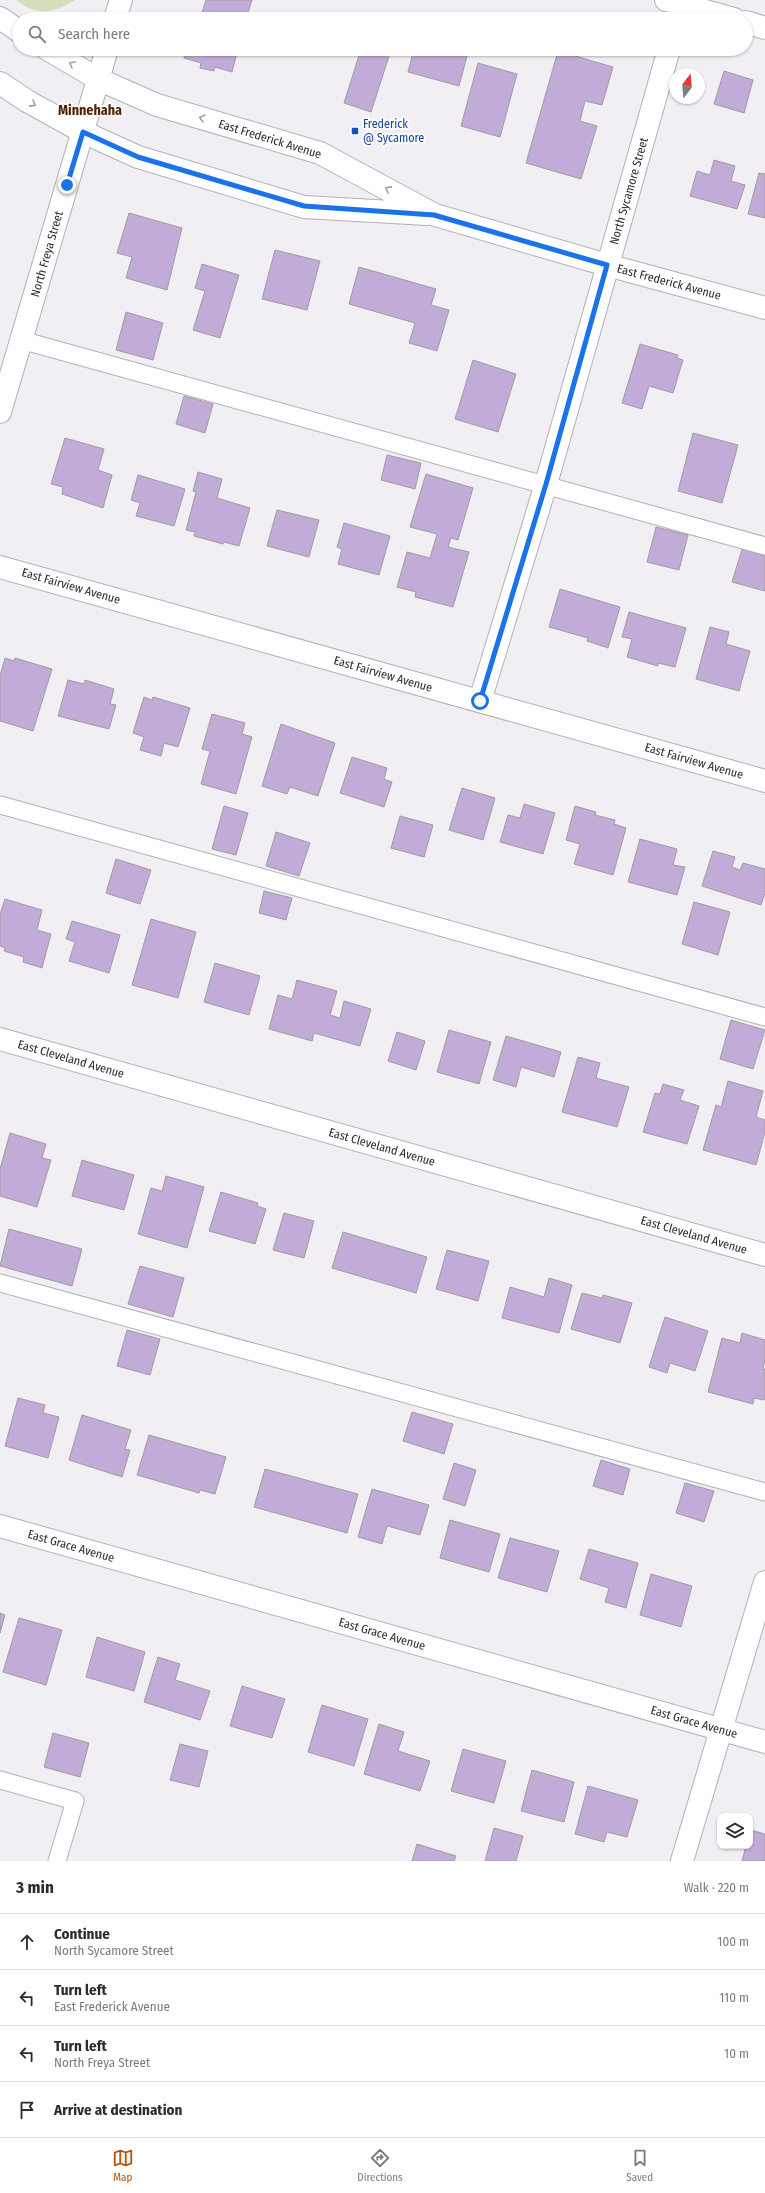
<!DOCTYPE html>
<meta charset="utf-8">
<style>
:root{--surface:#fff;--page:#f7f7f7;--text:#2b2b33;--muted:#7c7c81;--line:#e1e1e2;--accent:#b45309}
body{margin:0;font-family:"Fira Sans Condensed",sans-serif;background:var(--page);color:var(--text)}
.controls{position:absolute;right:12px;bottom:12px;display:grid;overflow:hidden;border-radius:8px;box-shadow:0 1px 3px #0004}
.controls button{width:36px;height:36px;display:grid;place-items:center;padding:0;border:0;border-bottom:1px solid var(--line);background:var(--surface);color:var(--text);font:20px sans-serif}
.compass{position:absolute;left:669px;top:68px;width:36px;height:36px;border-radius:50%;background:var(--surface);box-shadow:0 1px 3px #0004;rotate:16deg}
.stop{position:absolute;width:12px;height:12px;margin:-9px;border:3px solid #1a73e8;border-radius:50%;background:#fff}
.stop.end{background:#1a73e8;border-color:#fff;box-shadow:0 1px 4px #0008}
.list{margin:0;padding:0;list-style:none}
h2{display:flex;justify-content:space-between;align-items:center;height:52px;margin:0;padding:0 16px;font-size:17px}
h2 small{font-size:13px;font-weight:400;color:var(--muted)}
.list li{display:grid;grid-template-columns:26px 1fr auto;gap:12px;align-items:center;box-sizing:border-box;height:56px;padding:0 16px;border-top:1px solid var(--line)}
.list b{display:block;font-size:15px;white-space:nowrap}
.list p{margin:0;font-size:13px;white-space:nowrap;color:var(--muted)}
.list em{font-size:13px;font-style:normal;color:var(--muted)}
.icon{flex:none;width:22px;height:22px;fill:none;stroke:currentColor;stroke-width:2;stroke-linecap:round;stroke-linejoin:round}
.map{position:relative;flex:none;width:765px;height:1861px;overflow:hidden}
.search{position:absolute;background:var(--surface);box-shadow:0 1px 3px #0004;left:12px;right:12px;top:12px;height:44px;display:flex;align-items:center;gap:10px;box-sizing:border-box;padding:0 14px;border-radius:22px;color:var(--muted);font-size:15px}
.sheet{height:276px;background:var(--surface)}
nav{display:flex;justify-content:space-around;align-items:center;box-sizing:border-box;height:56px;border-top:1px solid var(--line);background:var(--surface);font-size:11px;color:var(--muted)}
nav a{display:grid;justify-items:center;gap:2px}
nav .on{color:var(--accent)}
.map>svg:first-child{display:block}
.green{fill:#d3dfbd}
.building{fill:#c0acd7;stroke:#9f9da1}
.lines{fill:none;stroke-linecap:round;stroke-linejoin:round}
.service-casing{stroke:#b3b1b5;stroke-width:19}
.minor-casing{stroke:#b3b1b5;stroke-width:24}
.tertiary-casing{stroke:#b3b1b5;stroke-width:24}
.secondary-casing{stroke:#b3b1b5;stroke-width:24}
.service{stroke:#fff;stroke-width:17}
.minor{stroke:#fff;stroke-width:22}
.tertiary{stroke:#fff;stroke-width:22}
.secondary{stroke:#fff;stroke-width:22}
.oneway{stroke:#a09fa0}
.route{stroke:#1a73e8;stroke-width:5}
.transit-dot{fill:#1a4fb4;stroke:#fefdff;stroke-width:1.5}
.labels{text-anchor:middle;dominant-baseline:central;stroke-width:4;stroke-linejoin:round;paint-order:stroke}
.transit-label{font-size:12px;fill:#164399;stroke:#fefdff;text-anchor:start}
.street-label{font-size:12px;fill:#2b2a2b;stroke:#fefdff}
.quarter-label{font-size:14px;font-weight:bold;fill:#522305;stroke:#fefdff}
</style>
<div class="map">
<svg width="765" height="1861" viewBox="0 0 765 1861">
<rect width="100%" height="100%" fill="#f1eff3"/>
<!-- green -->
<path class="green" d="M16 0H75C54 14 36 16 16 0Z"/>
<!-- building -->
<path class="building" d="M206 0H252L246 19H194L196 14 201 16Z
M186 49H238L232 72 215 67 214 71 200 68 201 63 184 58Z
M361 49 391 50 371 112 344 103Z
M414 49H469L459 86 408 72Z
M558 51 613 67 602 105 585 101 580 121 597 126 581 179 526 163Z
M478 63 517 74 500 137 461 126Z
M724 71 753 80 744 113 714 104Z
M714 160 735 166 731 181 745 185 737 209 690 196 697 171 710 175Z
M759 173 765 174V218L748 214Z
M129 213 182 228 167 290 126 278 132 257 117 253Z
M275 250 320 261 307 310 262 299Z
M202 264 239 275 220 338 193 330 205 291 195 288Z
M359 267 436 289 431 305 449 310 437 351 409 343 415 323 349 304Z
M126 312 163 323 153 360 116 350Z
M640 344 678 355 677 358 683 360 673 393 649 386 642 409 622 403Z
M473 360 516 374 498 432 455 419Z
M184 396 213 404 205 433 176 424Z
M693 433 738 445 722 503 678 491Z
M65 438 104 449 98 470 112 475 103 508 62 494 63 487 51 484Z
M387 455 421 463 415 489 381 480Z
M198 472 222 479 217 498 250 508 239 546 224 542 223 544 194 536 195 532 186 530 196 492 193 491Z
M426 474 473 488 458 540 451 538 448 547 469 552 453 607 415 597 416 592 397 587 407 552 430 558 437 534 410 527Z
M138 475 185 489 174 526 136 516 140 503 131 500Z
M277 510 319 520 309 557 267 546Z
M344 523 390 536 379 575 338 564 342 549 337 547Z
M656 527 688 535 679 570 647 562Z
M742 549 765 556V591L732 582Z
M560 589 620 607 608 648 587 641 588 638 549 627Z
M629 612 686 628 675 667 658 663V666L627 657 632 639 622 637Z
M710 627 729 632 726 644 750 651 739 691 696 679Z
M5 658 14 661 15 658 52 669 33 731 0 721V676Z
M68 680 84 684 85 680 114 689 110 704 116 705 109 729 58 716Z
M144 697 152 700 153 697 190 708 178 747 164 743 161 756 140 750 144 737 133 733Z
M212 714 245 723 242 734 252 737 236 794 201 784 210 751 202 749Z
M281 724 335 743 318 796 290 787 287 794 262 786Z
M352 757 387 768 384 779 392 782 384 807 340 793Z
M462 788 495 798 483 840 449 830Z
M524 804 555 813 543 854 500 842 508 815 520 818Z
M224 806 248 813 236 855 212 849Z
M575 806 596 812 595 815 615 820 614 824 626 828 613 875 574 864 580 844 566 840Z
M400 816 433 825 424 857 391 848Z
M276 832 310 843 299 876 266 866Z
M640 839 677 849 673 865 685 867 677 895 628 882Z
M713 851 735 857 732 867 740 870 743 863 765 869V893L761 905 702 886Z
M116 859 151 870 140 904 106 893Z
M264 891 292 898 286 920 259 913Z
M5 899 42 910 37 930 51 934 42 968 23 962 24 957 4 951 5 948 0 946V914Z
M694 902 730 912 718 955 682 944Z
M151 919 196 932 178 998 132 985Z
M72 921 120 935 109 973 69 961 75 942 66 939Z
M215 963 260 976 249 1015 204 1002Z
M297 980 337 991 330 1015 340 1018 344 1001 371 1009 360 1046 314 1033 312 1041 269 1029 278 995 292 999Z
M731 1020 765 1030 753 1069 720 1059Z
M449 1030 491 1042 479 1084 437 1072Z
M397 1032 425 1041 416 1070 388 1061Z
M506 1036 561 1052 554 1077 521 1067 516 1087 493 1080Z
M578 1057 600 1063 596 1078 629 1087 617 1127 562 1112Z
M728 1081 763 1091 756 1117 765 1120V1132L756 1165 703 1150 716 1105 721 1107Z
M663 1084 684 1090 680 1100 699 1106 687 1144 643 1132 655 1093 660 1094Z
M10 1133 46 1144 42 1158 51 1160 37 1207 0 1196V1169Z
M82 1160 134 1175 124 1210 72 1196Z
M166 1176 204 1187 187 1248 138 1234 151 1188 162 1191Z
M221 1192 258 1203 257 1206 266 1209 255 1244 209 1231Z
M284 1213 314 1221 304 1258 273 1250Z
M9 1229 82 1249 72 1286 0 1266Z
M343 1232 427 1257 416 1293 332 1268Z
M447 1250 489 1261 478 1301 436 1289Z
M140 1266 184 1278 173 1317 128 1304Z
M549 1278 572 1285 559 1333 502 1318 510 1287 544 1297Z
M582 1293 602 1298 603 1295 632 1303 620 1343 571 1329Z
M665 1317 708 1331 695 1371 670 1363 667 1373 649 1367Z
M127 1330 160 1339 150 1375 117 1366Z
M742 1333 765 1340V1360L763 1369H765V1395L764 1400 754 1398 753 1404 708 1392 722 1338 740 1343Z
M18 1398 45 1405 43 1413 59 1417 48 1458 5 1446Z
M412 1412 453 1424 444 1454 403 1441Z
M82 1415 131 1430 125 1449 130 1450 122 1477 69 1460Z
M149 1435 226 1457 215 1494 200 1490 199 1493 137 1475Z
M601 1460 630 1469 623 1495 593 1486Z
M454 1463 476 1470 465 1506 443 1499Z
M265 1469 358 1494 347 1533 254 1507Z
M685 1483 714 1491 704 1522 676 1513Z
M372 1489 429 1505 420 1535 387 1526 382 1544 358 1537Z
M450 1520 500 1534 489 1572 440 1558Z
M510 1538 559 1551 547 1592 498 1578Z
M589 1549 638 1563 626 1608 605 1602 609 1588 580 1579Z
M651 1574 692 1586 681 1627 640 1615Z
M0 1613 5 1615 0 1633Z
M19 1618 62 1630 46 1685 3 1672Z
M97 1637 145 1652 134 1691 86 1677Z
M158 1657 180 1664 175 1680 210 1691 200 1720 144 1702Z
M242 1686 285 1699 272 1738 230 1726Z
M322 1705 368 1719 354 1766 308 1752Z
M379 1724 404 1732 398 1751 430 1761 420 1791 364 1774Z
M53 1733 89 1743 80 1777 44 1767Z
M180 1744 208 1751 199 1787 170 1780Z
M463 1749 506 1761 494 1803 451 1791Z
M532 1770 574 1782 564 1822 521 1811Z
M588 1786 638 1800 627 1837 607 1832 604 1842 575 1834Z
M494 1828 523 1836 516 1861H485Z
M751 1830 765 1834V1861H742L746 1846H750Z
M417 1844 456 1856 454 1861H412Z"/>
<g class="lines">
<defs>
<path id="service" d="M21 340 765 546
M0 805 765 1017
M0 1283 765 1492
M0 1780 75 1801 57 1861"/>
<path id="minor" d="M666 0 734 19
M746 22 765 28
M0 567 765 781
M480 701 546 484 669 49
M0 1039 765 1255
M0 1526 765 1742
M682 1861 765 1582"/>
<path id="tertiary" d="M115 19 121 0
M0 412 107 49"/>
<path id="secondary" d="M0 18 19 31
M47 49 98 79 157 105 320 153 435 215 607 265 765 308
M0 83 27 101 83 132 138 157 304 207 427 214"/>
</defs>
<!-- service casing -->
<use href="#service" class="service-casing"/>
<!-- minor casing -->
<use href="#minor" class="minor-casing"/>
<!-- tertiary casing -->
<use href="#tertiary" class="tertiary-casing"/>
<!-- secondary casing -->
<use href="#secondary" class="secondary-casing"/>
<!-- service -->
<use href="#service" class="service"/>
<!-- minor -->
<use href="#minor" class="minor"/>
<!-- tertiary -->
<use href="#tertiary" class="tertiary"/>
<!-- secondary -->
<use href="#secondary" class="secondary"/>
</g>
<!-- one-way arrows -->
<defs><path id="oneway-chevron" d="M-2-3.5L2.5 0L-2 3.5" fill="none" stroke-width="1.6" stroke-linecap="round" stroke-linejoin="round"/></defs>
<g class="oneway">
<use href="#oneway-chevron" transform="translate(72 64) rotate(-150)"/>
<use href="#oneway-chevron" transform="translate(33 104) rotate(29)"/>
<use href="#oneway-chevron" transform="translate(202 118) rotate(-164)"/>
<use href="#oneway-chevron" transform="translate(388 189) rotate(-151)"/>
</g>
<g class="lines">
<!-- route -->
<path class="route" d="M67 185 83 132 138 157 304 206 434 215 607 265 546 484 480 701"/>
</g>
<!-- markers -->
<rect class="transit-dot" x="351" y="127" width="8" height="8" rx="2"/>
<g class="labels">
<!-- transit labels -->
<g class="transit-label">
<text x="363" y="124">Frederick<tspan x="363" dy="14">@ Sycamore</tspan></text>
</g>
<!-- street labels -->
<g class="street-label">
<text transform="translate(270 139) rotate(17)">East Frederick Avenue</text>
<text transform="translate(629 191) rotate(-74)">North Sycamore Street</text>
<text transform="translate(47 254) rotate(-74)">North Freya Street</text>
<text transform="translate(669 282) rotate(15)">East Frederick Avenue</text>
<text transform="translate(71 586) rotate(16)">East Fairview Avenue</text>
<text transform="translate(383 674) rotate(16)">East Fairview Avenue</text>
<text transform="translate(694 761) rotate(16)">East Fairview Avenue</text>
<text transform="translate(71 1059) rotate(16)">East Cleveland Avenue</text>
<text transform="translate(382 1147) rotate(16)">East Cleveland Avenue</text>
<text transform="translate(694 1235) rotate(16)">East Cleveland Avenue</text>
<text transform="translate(71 1546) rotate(16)">East Grace Avenue</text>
<text transform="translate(382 1634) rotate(16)">East Grace Avenue</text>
<text transform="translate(694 1722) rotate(16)">East Grace Avenue</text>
</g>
<!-- quarter labels -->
<g class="quarter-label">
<text x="90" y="110">Minnehaha</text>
</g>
</g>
</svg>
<div class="controls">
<button><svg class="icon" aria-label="layers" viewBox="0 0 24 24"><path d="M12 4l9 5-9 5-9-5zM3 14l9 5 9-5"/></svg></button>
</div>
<svg class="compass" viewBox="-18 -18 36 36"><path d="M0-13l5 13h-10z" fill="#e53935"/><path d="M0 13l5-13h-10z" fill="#7c7c81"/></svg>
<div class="stop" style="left:480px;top:701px"></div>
<div class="stop end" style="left:67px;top:185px"></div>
<div class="search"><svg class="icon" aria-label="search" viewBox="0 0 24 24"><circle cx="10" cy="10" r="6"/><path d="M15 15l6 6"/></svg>Search here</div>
</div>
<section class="sheet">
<h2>3 min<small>Walk · 220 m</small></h2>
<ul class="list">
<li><svg class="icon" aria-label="ahead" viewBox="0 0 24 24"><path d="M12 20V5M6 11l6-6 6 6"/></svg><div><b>Continue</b><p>North Sycamore Street</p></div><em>100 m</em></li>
<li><svg class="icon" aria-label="left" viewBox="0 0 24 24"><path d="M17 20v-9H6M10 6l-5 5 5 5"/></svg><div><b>Turn left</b><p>East Frederick Avenue</p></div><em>110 m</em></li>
<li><svg class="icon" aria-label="left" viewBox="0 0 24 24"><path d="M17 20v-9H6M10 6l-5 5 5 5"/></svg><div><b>Turn left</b><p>North Freya Street</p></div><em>10 m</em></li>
<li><svg class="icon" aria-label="arrive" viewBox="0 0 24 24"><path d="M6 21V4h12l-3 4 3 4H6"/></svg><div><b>Arrive at destination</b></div></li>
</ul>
</section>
<nav>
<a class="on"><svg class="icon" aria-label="map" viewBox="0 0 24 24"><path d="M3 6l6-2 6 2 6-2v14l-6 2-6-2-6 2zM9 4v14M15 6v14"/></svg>Map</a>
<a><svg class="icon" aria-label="directions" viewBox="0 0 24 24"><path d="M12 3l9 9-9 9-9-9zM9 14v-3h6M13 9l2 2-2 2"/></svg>Directions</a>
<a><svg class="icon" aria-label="saved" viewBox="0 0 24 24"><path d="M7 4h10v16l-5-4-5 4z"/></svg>Saved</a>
</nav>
